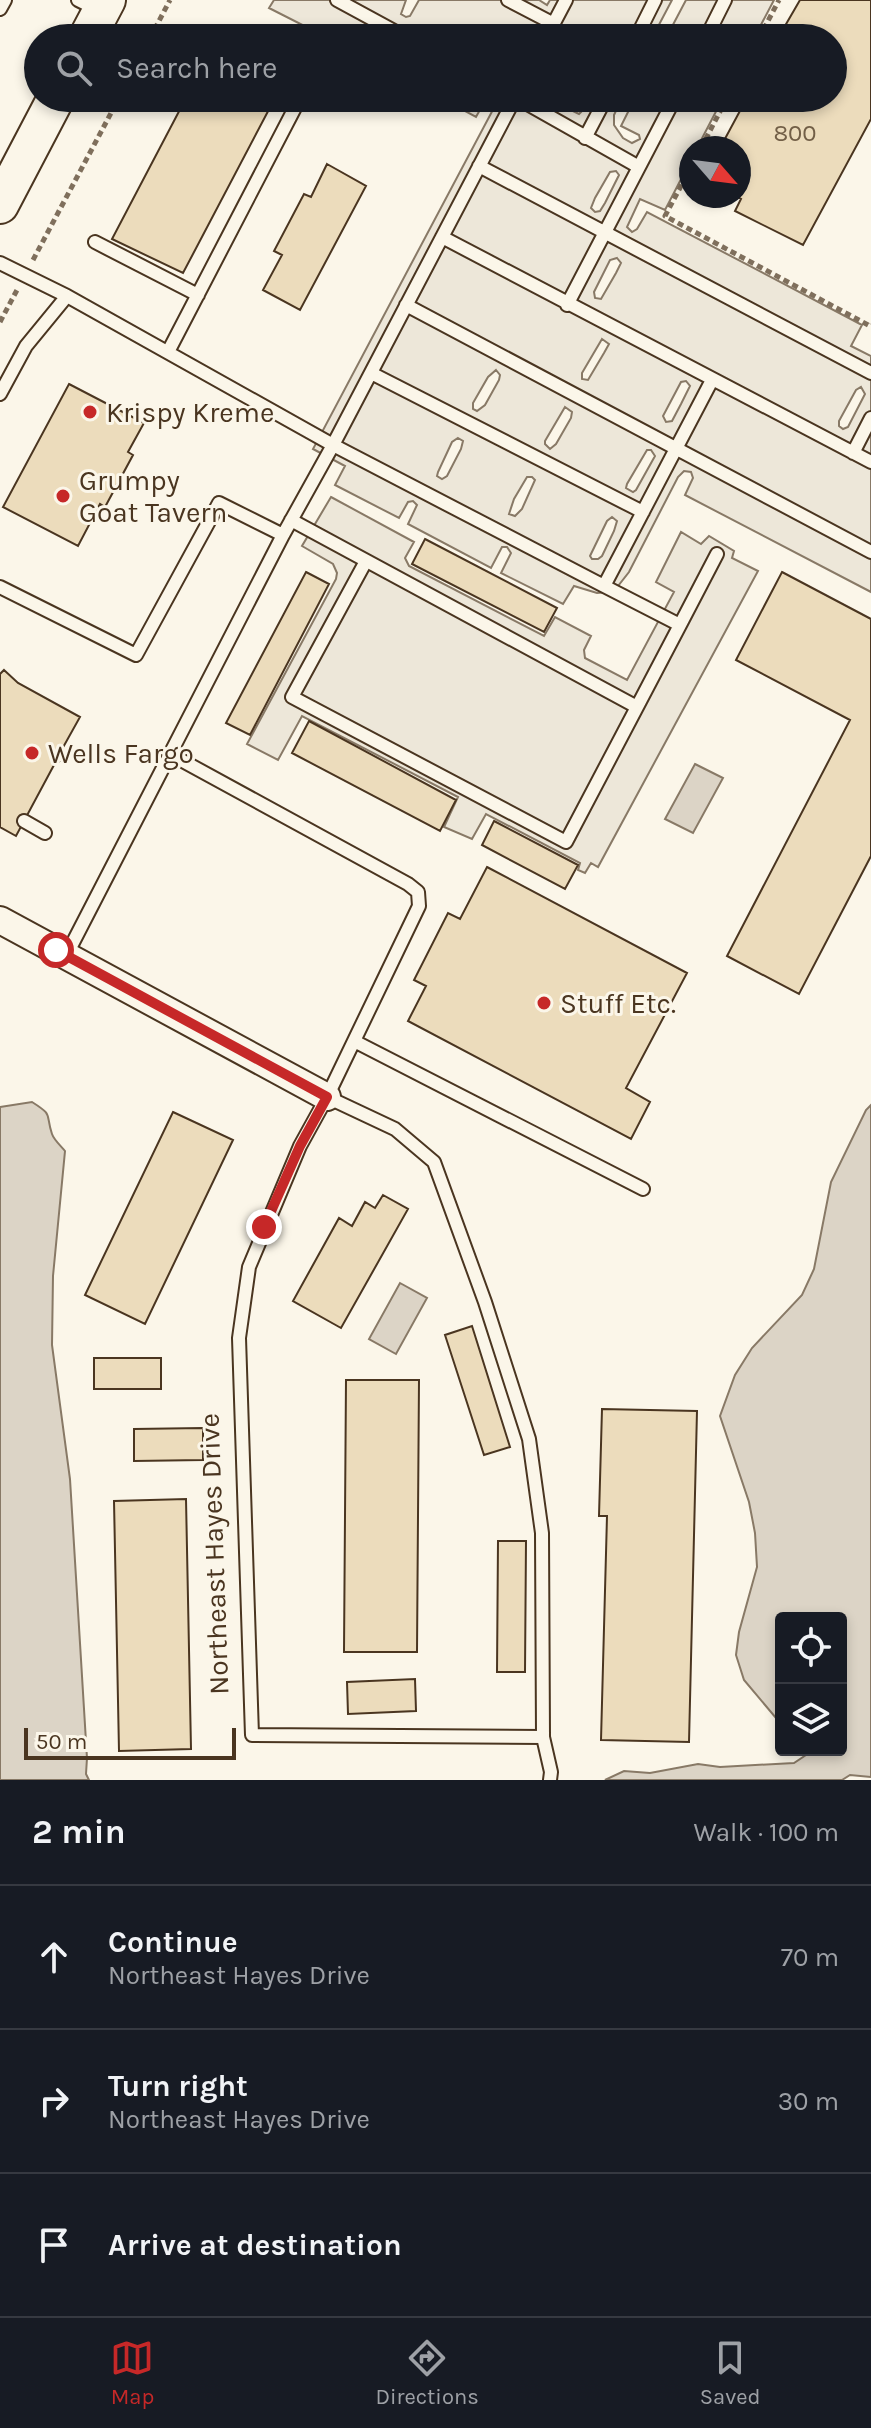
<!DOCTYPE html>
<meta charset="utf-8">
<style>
:root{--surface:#171b24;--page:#242831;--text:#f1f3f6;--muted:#9ea1a6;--line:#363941;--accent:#c62828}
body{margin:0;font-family:Karla,sans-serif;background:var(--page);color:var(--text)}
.controls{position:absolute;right:24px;bottom:24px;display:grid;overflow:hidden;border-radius:8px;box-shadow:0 4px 12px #0003}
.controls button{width:72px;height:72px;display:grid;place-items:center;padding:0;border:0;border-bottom:2px solid var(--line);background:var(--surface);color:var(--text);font:40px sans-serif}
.compass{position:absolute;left:679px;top:136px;width:72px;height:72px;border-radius:50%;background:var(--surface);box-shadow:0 4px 12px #0003;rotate:118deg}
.scale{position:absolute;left:24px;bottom:20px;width:212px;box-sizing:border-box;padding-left:8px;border:4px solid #4a3520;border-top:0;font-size:22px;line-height:28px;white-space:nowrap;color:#4a3520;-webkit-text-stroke:6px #fbf6e9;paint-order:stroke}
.stop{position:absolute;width:24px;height:24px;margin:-18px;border:6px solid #c62828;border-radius:50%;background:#fff}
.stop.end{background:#c62828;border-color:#fff;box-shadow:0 2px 8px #0008}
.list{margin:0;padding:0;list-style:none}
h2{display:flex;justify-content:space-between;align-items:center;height:104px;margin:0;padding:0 32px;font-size:34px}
h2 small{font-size:26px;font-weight:400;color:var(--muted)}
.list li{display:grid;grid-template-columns:52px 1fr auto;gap:24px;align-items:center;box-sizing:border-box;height:144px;padding:0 32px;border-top:2px solid var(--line)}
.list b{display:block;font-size:30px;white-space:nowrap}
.list p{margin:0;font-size:26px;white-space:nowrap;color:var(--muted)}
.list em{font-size:26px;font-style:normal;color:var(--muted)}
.icon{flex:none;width:44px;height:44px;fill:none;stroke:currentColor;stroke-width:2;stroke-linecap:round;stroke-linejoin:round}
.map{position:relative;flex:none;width:871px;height:1780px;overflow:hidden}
.search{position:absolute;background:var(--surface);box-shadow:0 4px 12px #0003;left:24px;right:24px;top:24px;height:88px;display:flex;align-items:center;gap:20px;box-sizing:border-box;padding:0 28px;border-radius:44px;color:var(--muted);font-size:30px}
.sheet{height:536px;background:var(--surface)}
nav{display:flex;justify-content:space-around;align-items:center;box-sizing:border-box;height:112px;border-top:2px solid var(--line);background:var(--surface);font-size:22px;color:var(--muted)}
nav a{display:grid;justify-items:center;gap:4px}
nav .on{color:var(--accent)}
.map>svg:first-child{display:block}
.parking{fill:#ede7d9;stroke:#887966;stroke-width:2;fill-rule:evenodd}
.water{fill:#dcd4c6;stroke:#887966;stroke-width:2}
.building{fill:#ecdcbc;stroke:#4a3520;stroke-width:2}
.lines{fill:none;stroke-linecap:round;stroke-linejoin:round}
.service-casing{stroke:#4a3520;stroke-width:16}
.minor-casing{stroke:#4a3520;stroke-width:30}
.secondary-casing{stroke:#4a3520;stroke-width:40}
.path{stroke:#7f6f5c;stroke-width:5;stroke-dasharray:6 4;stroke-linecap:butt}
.service{stroke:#fbf6e9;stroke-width:12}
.minor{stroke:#fbf6e9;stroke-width:26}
.secondary{stroke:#fbf6e9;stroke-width:36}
.route{stroke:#c62828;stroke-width:10}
.poi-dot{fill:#c62828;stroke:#fbf6e9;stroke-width:3}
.labels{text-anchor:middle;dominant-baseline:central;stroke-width:6;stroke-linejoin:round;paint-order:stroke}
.number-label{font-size:24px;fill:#725f47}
.poi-label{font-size:28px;fill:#4a3520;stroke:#fbf6e9;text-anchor:start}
.street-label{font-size:28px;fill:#4a3520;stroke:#fbf6e9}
</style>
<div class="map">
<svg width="871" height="1780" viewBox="0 0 871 1780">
<rect width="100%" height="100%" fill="#fbf6e9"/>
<!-- parking -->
<path class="parking" d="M274 0H406L401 14 406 17 410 16 419 0H539L547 5 550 0H672L652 38H529L530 34 526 32H521L518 38H328L269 8Z
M686 0H774L754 38H738L730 35 728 38H666Z
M441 98H546L579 114 582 111 579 105 566 98H622L614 115V125L623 138 632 143 640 139 639 135 621 126 635 98H723L697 148H691V160L665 210 640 199 627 227 632 232 637 229 647 212 862 325 851 346 871 356V592L685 495 693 478 691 472 684 471 678 477 629 572 618 586 609 592 597 593 574 586 563 604 501 573 511 553 507 547H502L491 568 408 524 417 505 413 501 408 502 399 518 335 485 345 466 313 449 496 104 493 98 486 99 476 117ZM616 171 619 175 605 203 600 211 595 212 591 208 595 198 610 172ZM617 258 621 263 616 273 601 299 595 298 594 292 610 260ZM602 339 609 344 604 353 588 380 582 379V373ZM496 370 500 375 499 380 485 405 477 411 473 409V403L488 377ZM686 381 690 386 681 404 672 421 666 422 663 416 681 382ZM861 387 865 394 848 427 843 429 839 426V421L856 390ZM565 407 572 412 571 418 556 444 550 449 545 444V441ZM458 438 463 441 461 449 447 476 442 479 437 476 438 472 452 442ZM647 450H651L655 456 636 490 633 492 626 488 627 484ZM527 477H532L535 480 522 509 515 516 509 514 514 499ZM612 517 617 521 614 531 602 556 598 559H592L590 556 607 521Z
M331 497 414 542 405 558 409 566 544 636 555 617 591 636 584 650 585 658 627 680 674 592 656 582 681 532 701 544 709 536 734 551 732 558 758 571 598 867 591 863 585 873 578 870 580 863 486 814 472 839 444 827 458 797 302 716 278 760 247 744 336 579 337 573 333 564 302 546Z"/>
<!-- water -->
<path class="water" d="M695 764 723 778 693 833 665 819Z
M32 1102C54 1116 45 1113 52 1134 54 1140 61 1146 65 1151L53 1276 52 1345 70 1479 87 1758 86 1774 89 1780H0V1107Z
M871 1105V1777L850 1775 842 1780H605L624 1771 650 1773 698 1764 720 1767 794 1763 806 1755 803 1750H841V1618H781V1724L744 1680 736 1655 739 1632 757 1567 755 1533 749 1502 720 1416 735 1375 752 1348 802 1295 814 1269 831 1182 866 1110Z
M400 1283 427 1298 396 1354 369 1339Z"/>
<!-- building -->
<path class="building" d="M800 0H871V119L803 245 735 211 741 199 736 196H739V148H720L741 109 734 106 738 98H833V38H778Z
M186 98H275L183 273 112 239Z
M327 164 366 186 300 310 263 290 282 255 274 251 304 194 311 197Z
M69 384 144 423 128 452 133 455 105 507 100 504 78 546 3 507Z
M425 539 557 608 544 632 412 564Z
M306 572 329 584 250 735 226 723Z
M782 572 871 619V856L799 994 727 956 850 720 736 660Z
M4 670 18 683 80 717 61 751 67 756 54 765 16 836 0 827V674Z
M309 721 456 800 440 831 292 753Z
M494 821 578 865 565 889 482 845Z
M487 867 687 973 626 1088 650 1102 631 1139 408 1021 426 986 414 980 448 913 460 919Z
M173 1112 233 1140 145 1324 85 1295Z
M383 1195 408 1209 341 1328 293 1301 339 1218 352 1226 365 1202 375 1208Z
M472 1326 510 1447 484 1455 445 1335Z
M94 1358H161V1389H94Z
M346 1380H419L417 1652H344Z
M602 1409 697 1411 689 1742 601 1740 607 1516H599Z
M203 1428V1460L134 1461V1429Z
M186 1499 191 1749 119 1751 114 1501Z
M498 1541H526L525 1672H497Z
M415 1679 416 1711 348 1714 347 1682Z"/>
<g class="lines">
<defs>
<path id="service" d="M78 0 100 11
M337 0 407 38
M508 0 554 24
M0 9 5 0
M204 35 209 38
M546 38 566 0
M636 38 655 0
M706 38 725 0
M517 98 639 167
M585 138 606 98
M479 166 871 373
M442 237 871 462
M95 242 198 295
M0 263 67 296 333 445 604 586 712 380
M406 305 871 552
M567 305 675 98
M168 352 300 98
M371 373 643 512
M0 394 26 346 67 296
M853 453 871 418
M291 520 637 707 680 625 604 586
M366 561 292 697 566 842 637 707
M0 587 136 655 219 503 283 535
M680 625 717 554
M170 754 408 884 418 892 419 906 327 1097 300 1146 249 1267 239 1338 252 1735 543 1737 551 1772 550 1780
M24 821 45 833
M66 956 283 535 333 445 515 98
M354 1041 643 1189
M327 1097 395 1129 434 1162 485 1302 529 1439 542 1533 543 1737"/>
<path id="minor" d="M0 920 327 1097"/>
<path id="secondary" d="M87 38 107 0
M0 205 56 98"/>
</defs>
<!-- service casing -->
<use href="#service" class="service-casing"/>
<!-- minor casing -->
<use href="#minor" class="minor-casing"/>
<!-- secondary casing -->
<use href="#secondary" class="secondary-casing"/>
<!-- path -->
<path class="path" d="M150 38 170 0
M759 38 779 0
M701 148 727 98
M691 167 665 216 870 326 871 324
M33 260 119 98
M0 322 17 290"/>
<!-- service -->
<use href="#service" class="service"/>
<!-- minor -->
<use href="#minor" class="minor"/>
<!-- secondary -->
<use href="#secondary" class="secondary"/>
</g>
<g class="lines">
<!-- route -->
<path class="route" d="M56 950 327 1097 300 1146 264 1227"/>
</g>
<!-- markers -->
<g class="poi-dot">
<circle cx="90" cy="412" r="8"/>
<circle cx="63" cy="496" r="8"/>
<circle cx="32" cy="753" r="8"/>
<circle cx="544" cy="1003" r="8"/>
</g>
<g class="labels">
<!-- number labels -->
<g class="number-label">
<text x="795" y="133">800</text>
</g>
<!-- poi labels -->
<g class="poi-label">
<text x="106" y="412">Krispy Kreme</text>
<text x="79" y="480">Grumpy<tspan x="79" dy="32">Goat Tavern</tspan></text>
<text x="48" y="753">Wells Fargo</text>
<text x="560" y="1003">Stuff Etc.</text>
</g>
<!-- street labels -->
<g class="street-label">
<text transform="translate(214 1554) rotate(-92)">Northeast Hayes Drive</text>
</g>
</g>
</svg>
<div class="controls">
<button><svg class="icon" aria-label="locate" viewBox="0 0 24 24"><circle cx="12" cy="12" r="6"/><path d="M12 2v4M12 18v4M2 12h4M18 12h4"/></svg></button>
<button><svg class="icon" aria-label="layers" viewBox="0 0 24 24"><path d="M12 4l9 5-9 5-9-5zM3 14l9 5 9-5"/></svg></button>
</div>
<svg class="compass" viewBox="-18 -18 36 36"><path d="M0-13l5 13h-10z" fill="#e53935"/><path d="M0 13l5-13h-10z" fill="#9ea1a6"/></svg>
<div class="scale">50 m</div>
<div class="stop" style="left:56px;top:950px"></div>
<div class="stop end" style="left:264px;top:1227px"></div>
<div class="search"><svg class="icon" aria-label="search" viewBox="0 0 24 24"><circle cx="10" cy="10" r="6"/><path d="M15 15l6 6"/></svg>Search here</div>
</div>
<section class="sheet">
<h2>2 min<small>Walk · 100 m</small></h2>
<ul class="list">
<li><svg class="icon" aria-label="ahead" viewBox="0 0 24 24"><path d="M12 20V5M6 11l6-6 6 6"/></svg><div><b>Continue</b><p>Northeast Hayes Drive</p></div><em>70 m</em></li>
<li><svg class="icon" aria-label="right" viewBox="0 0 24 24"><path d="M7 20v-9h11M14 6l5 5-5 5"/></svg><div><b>Turn right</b><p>Northeast Hayes Drive</p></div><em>30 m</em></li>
<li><svg class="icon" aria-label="arrive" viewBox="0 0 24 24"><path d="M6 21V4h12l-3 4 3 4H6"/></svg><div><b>Arrive at destination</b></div></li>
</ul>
</section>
<nav>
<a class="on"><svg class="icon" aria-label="map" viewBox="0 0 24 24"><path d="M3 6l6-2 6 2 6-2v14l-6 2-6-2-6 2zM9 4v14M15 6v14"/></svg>Map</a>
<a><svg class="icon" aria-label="directions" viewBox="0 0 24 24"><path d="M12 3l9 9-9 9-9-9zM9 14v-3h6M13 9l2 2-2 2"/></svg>Directions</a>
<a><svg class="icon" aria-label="saved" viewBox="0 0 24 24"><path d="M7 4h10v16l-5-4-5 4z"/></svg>Saved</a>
</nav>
